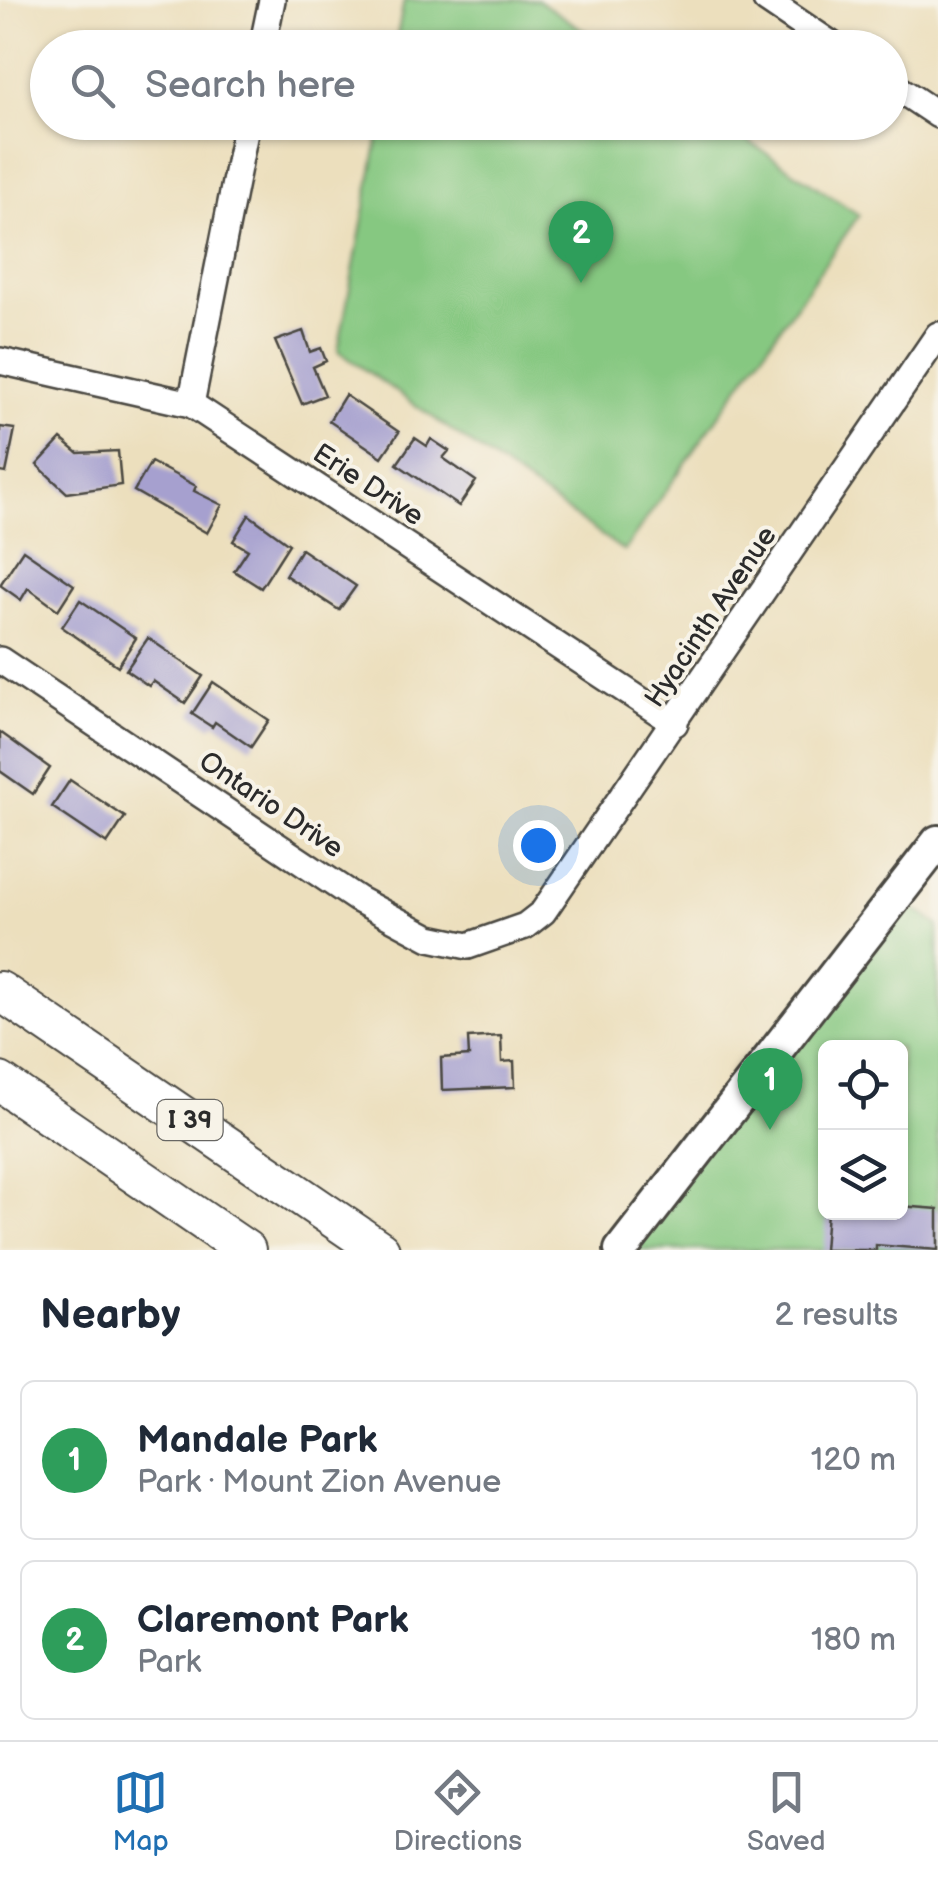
<!DOCTYPE html>
<meta charset="utf-8">
<style>
:root{--surface:#fff;--page:#f6f6f7;--text:#1f2937;--muted:#747a83;--line:#e0e1e3;--accent:#1f6fb2}
body{margin:0;font-family:"Balsamiq Sans",sans-serif;background:var(--page);color:var(--text)}
.controls{position:absolute;right:30px;bottom:30px;display:grid;overflow:hidden;border-radius:15px;box-shadow:0 2px 8px #0004}
.controls button{width:90px;height:90px;display:grid;place-items:center;padding:0;border:0;border-bottom:2px solid var(--line);background:var(--surface);color:var(--text);font:50px sans-serif}
.you{position:absolute;left:538px;top:845px;width:35px;height:35px;margin:-25px;border:8px solid #fff;border-radius:50%;background:#1a73e8;box-shadow:0 0 0 15px #1a73e833}
.badge{display:grid;place-items:center;width:65px;height:65px;border-radius:50%;background:var(--accent);color:#fff;font-size:32px;font-weight:700}
.pin{position:absolute;translate:-50% -82px;filter:drop-shadow(0 2px 5px #0008)}
.pin::after{content:'';position:absolute;top:52px;width:35px;height:30px;background:inherit;clip-path:polygon(0 0,100% 0,50% 100%)}
.list{margin:0;padding:0;list-style:none}
h2{display:flex;justify-content:space-between;align-items:center;height:130px;margin:0;padding:0 40px;font-size:42px}
h2 small{font-size:32px;font-weight:400;color:var(--muted)}
.list li{display:grid;grid-template-columns:65px 1fr auto;gap:30px;align-items:center;box-sizing:border-box;height:160px;margin:0 20px 20px;padding:0 20px;border:2px solid var(--line);border-radius:15px}
.list b{display:block;font-size:38px;white-space:nowrap}
.list p{margin:0;font-size:32px;white-space:nowrap;color:var(--muted)}
.list em{font-size:32px;font-style:normal;color:var(--muted)}
.icon{flex:none;width:55px;height:55px;fill:none;stroke:currentColor;stroke-width:2;stroke-linecap:round;stroke-linejoin:round}
.map{position:relative;flex:none;width:938px;height:1250px;overflow:hidden}
.search{position:absolute;background:var(--surface);box-shadow:0 2px 8px #0004;left:30px;right:30px;top:30px;height:110px;display:flex;align-items:center;gap:25px;box-sizing:border-box;padding:0 35px;border-radius:55px;color:var(--muted);font-size:38px}
.sheet{height:490px;background:var(--surface)}
nav{display:flex;justify-content:space-around;align-items:center;box-sizing:border-box;height:140px;border-top:2px solid var(--line);background:var(--surface);font-size:28px;color:var(--muted)}
nav a{display:grid;justify-items:center;gap:5px}
nav .on{color:var(--accent)}
.map>svg:first-child{display:block}
.green{fill:#86c881;stroke:#587a56;stroke-width:2.5;fill-rule:evenodd}
.building{fill:#a6a0cf}
.lines{fill:none;stroke-linecap:round;stroke-linejoin:round}
.minor-casing{stroke:#484641;stroke-width:30}
.major-casing{stroke:#484641;stroke-width:38}
.highway-casing{stroke:#484641;stroke-width:42}
.minor{stroke:#fff;stroke-width:25}
.major{stroke:#fff;stroke-width:32}
.highway{stroke:#fff;stroke-width:38}
.labels{text-anchor:middle;dominant-baseline:central;stroke-width:8;stroke-linejoin:round;paint-order:stroke}
.shield{fill:#f7f3e8;stroke:#686764;stroke-width:2.5}
.shield-label{font-size:25px;font-weight:bold;fill:#2b2b2b}
.street-label{font-size:28px;fill:#2b2b2b;stroke:#f7f3e8}
</style>
<div class="map">
<svg width="938" height="1250" viewBox="0 0 938 1250">
<rect width="100%" height="100%" fill="#f7f3e8"/>
<filter id="ink" filterUnits="userSpaceOnUse"><feTurbulence type="fractalNoise" baseFrequency=".01" numOctaves="2"/><feDisplacementMap in="SourceGraphic" scale="20" xChannelSelector="R" yChannelSelector="G"/><feConvolveMatrix kernelMatrix="1 2 1 2 8 2 1 2 1" color-interpolation-filters="sRGB"/></filter>
<filter id="wash" filterUnits="userSpaceOnUse"><feTurbulence type="fractalNoise" baseFrequency=".0048" numOctaves="4" result="noise"/><feDisplacementMap in="SourceGraphic" scale="40" xChannelSelector="R" yChannelSelector="G"/><feGaussianBlur stdDeviation="2.25" result="paint"/><feColorMatrix in="noise" values="0 0 0 0 0 0 0 0 0 0 0 0 0 0 0 0 0 1.4 0 .05"/><feComposite in="paint" operator="in"/></filter>
<g filter="url(#wash)">
<rect width="100%" height="100%" fill="#ecdfbd"/>
<!-- green -->
<path class="green" d="M404 0H538L609 47H395Z
M381 123H721L859 215 624 551 338 351Z
M897 896 938 925V1250H621ZM826 1048H900V1212H826Z"/>
<g id="blocks">
<!-- building -->
<path class="building" d="M303 331 310 352 321 348 326 361 313 367 325 395 302 404 275 341Z
M345 395 399 432 382 457 329 421Z
M0 427 15 429 6 473 0 472Z
M415 438 427 446 431 439 449 451 443 458 476 481 459 506 397 464Z
M61 439 78 453 118 451 121 485 67 493 37 465Z
M151 462 196 486 194 491 222 505 207 533 134 491Z
M249 515 289 544 261 588 234 571 248 550 233 541Z
M301 549 356 586 339 610 285 575Z
M23 550 74 585 58 610 28 588 21 600 0 585Z
M80 600 136 638 118 666 62 627Z
M148 638 203 676 185 703 153 681 149 686 126 670Z
M213 682 269 720 251 747 215 722 212 727 192 714Z
M0 732 50 768 33 794 0 771Z
M70 780 125 817 107 844 52 807Z
M501 1036 502 1062 514 1061 515 1087 442 1090 441 1058 469 1056 468 1038Z
M900 1206 938 1209V1250L876 1245V1250H824L827 1212H900Z"/>
</g>
</g>
<g filter="url(#ink)">
<use href="#blocks" fill-opacity="0" stroke="#484641" stroke-width="2.5"/>
<g class="lines">
<defs>
<path id="minor" d="M766 0 837 48
M262 48 272 0
M890 83 938 115
M0 361 191 404 675 723
M191 404 247 122
M0 660 357 899 430 938 468 946 525 926 543 912 938 335"/>
<path id="major" d="M621 1250 938 842"/>
<path id="highway" d="M0 991 380 1250
M0 1082 246 1250"/>
</defs>
<!-- minor casing -->
<use href="#minor" class="minor-casing"/>
<!-- major casing -->
<use href="#major" class="major-casing"/>
<!-- highway casing -->
<use href="#highway" class="highway-casing"/>
<!-- minor -->
<use href="#minor" class="minor"/>
<!-- major -->
<use href="#major" class="major"/>
<!-- highway -->
<use href="#highway" class="highway"/>
</g>
</g>
<g class="labels">
<!-- shield labels -->
<rect class="shield" x="157.5" y="1100" width="65" height="40" rx="8"/>
<g class="shield-label">
<text x="190" y="1120">I 39</text>
</g>
<!-- street labels -->
<g class="street-label">
<text transform="translate(368 485) rotate(33)">Erie Drive</text>
<text transform="translate(711 617) rotate(-56)">Hyacinth Avenue</text>
<text transform="translate(271 805) rotate(34)">Ontario Drive</text>
</g>
</g>
</svg>
<div class="controls">
<button><svg class="icon" aria-label="locate" viewBox="0 0 24 24"><circle cx="12" cy="12" r="6"/><path d="M12 2v4M12 18v4M2 12h4M18 12h4"/></svg></button>
<button><svg class="icon" aria-label="layers" viewBox="0 0 24 24"><path d="M12 4l9 5-9 5-9-5zM3 14l9 5 9-5"/></svg></button>
</div>
<div class="you"></div>
<div class="pin badge" style="left:770px;top:1130px;background:#2e9e5b">1</div>
<div class="pin badge" style="left:581px;top:283px;background:#2e9e5b">2</div>
<div class="search"><svg class="icon" aria-label="search" viewBox="0 0 24 24"><circle cx="10" cy="10" r="6"/><path d="M15 15l6 6"/></svg>Search here</div>
</div>
<section class="sheet">
<h2>Nearby<small>2 results</small></h2>
<ul class="list">
<li><span class="badge" style="background:#2e9e5b">1</span><div><b>Mandale Park</b><p>Park · Mount Zion Avenue</p></div><em>120 m</em></li>
<li><span class="badge" style="background:#2e9e5b">2</span><div><b>Claremont Park</b><p>Park</p></div><em>180 m</em></li>
</ul>
</section>
<nav>
<a class="on"><svg class="icon" aria-label="map" viewBox="0 0 24 24"><path d="M3 6l6-2 6 2 6-2v14l-6 2-6-2-6 2zM9 4v14M15 6v14"/></svg>Map</a>
<a><svg class="icon" aria-label="directions" viewBox="0 0 24 24"><path d="M12 3l9 9-9 9-9-9zM9 14v-3h6M13 9l2 2-2 2"/></svg>Directions</a>
<a><svg class="icon" aria-label="saved" viewBox="0 0 24 24"><path d="M7 4h10v16l-5-4-5 4z"/></svg>Saved</a>
</nav>
